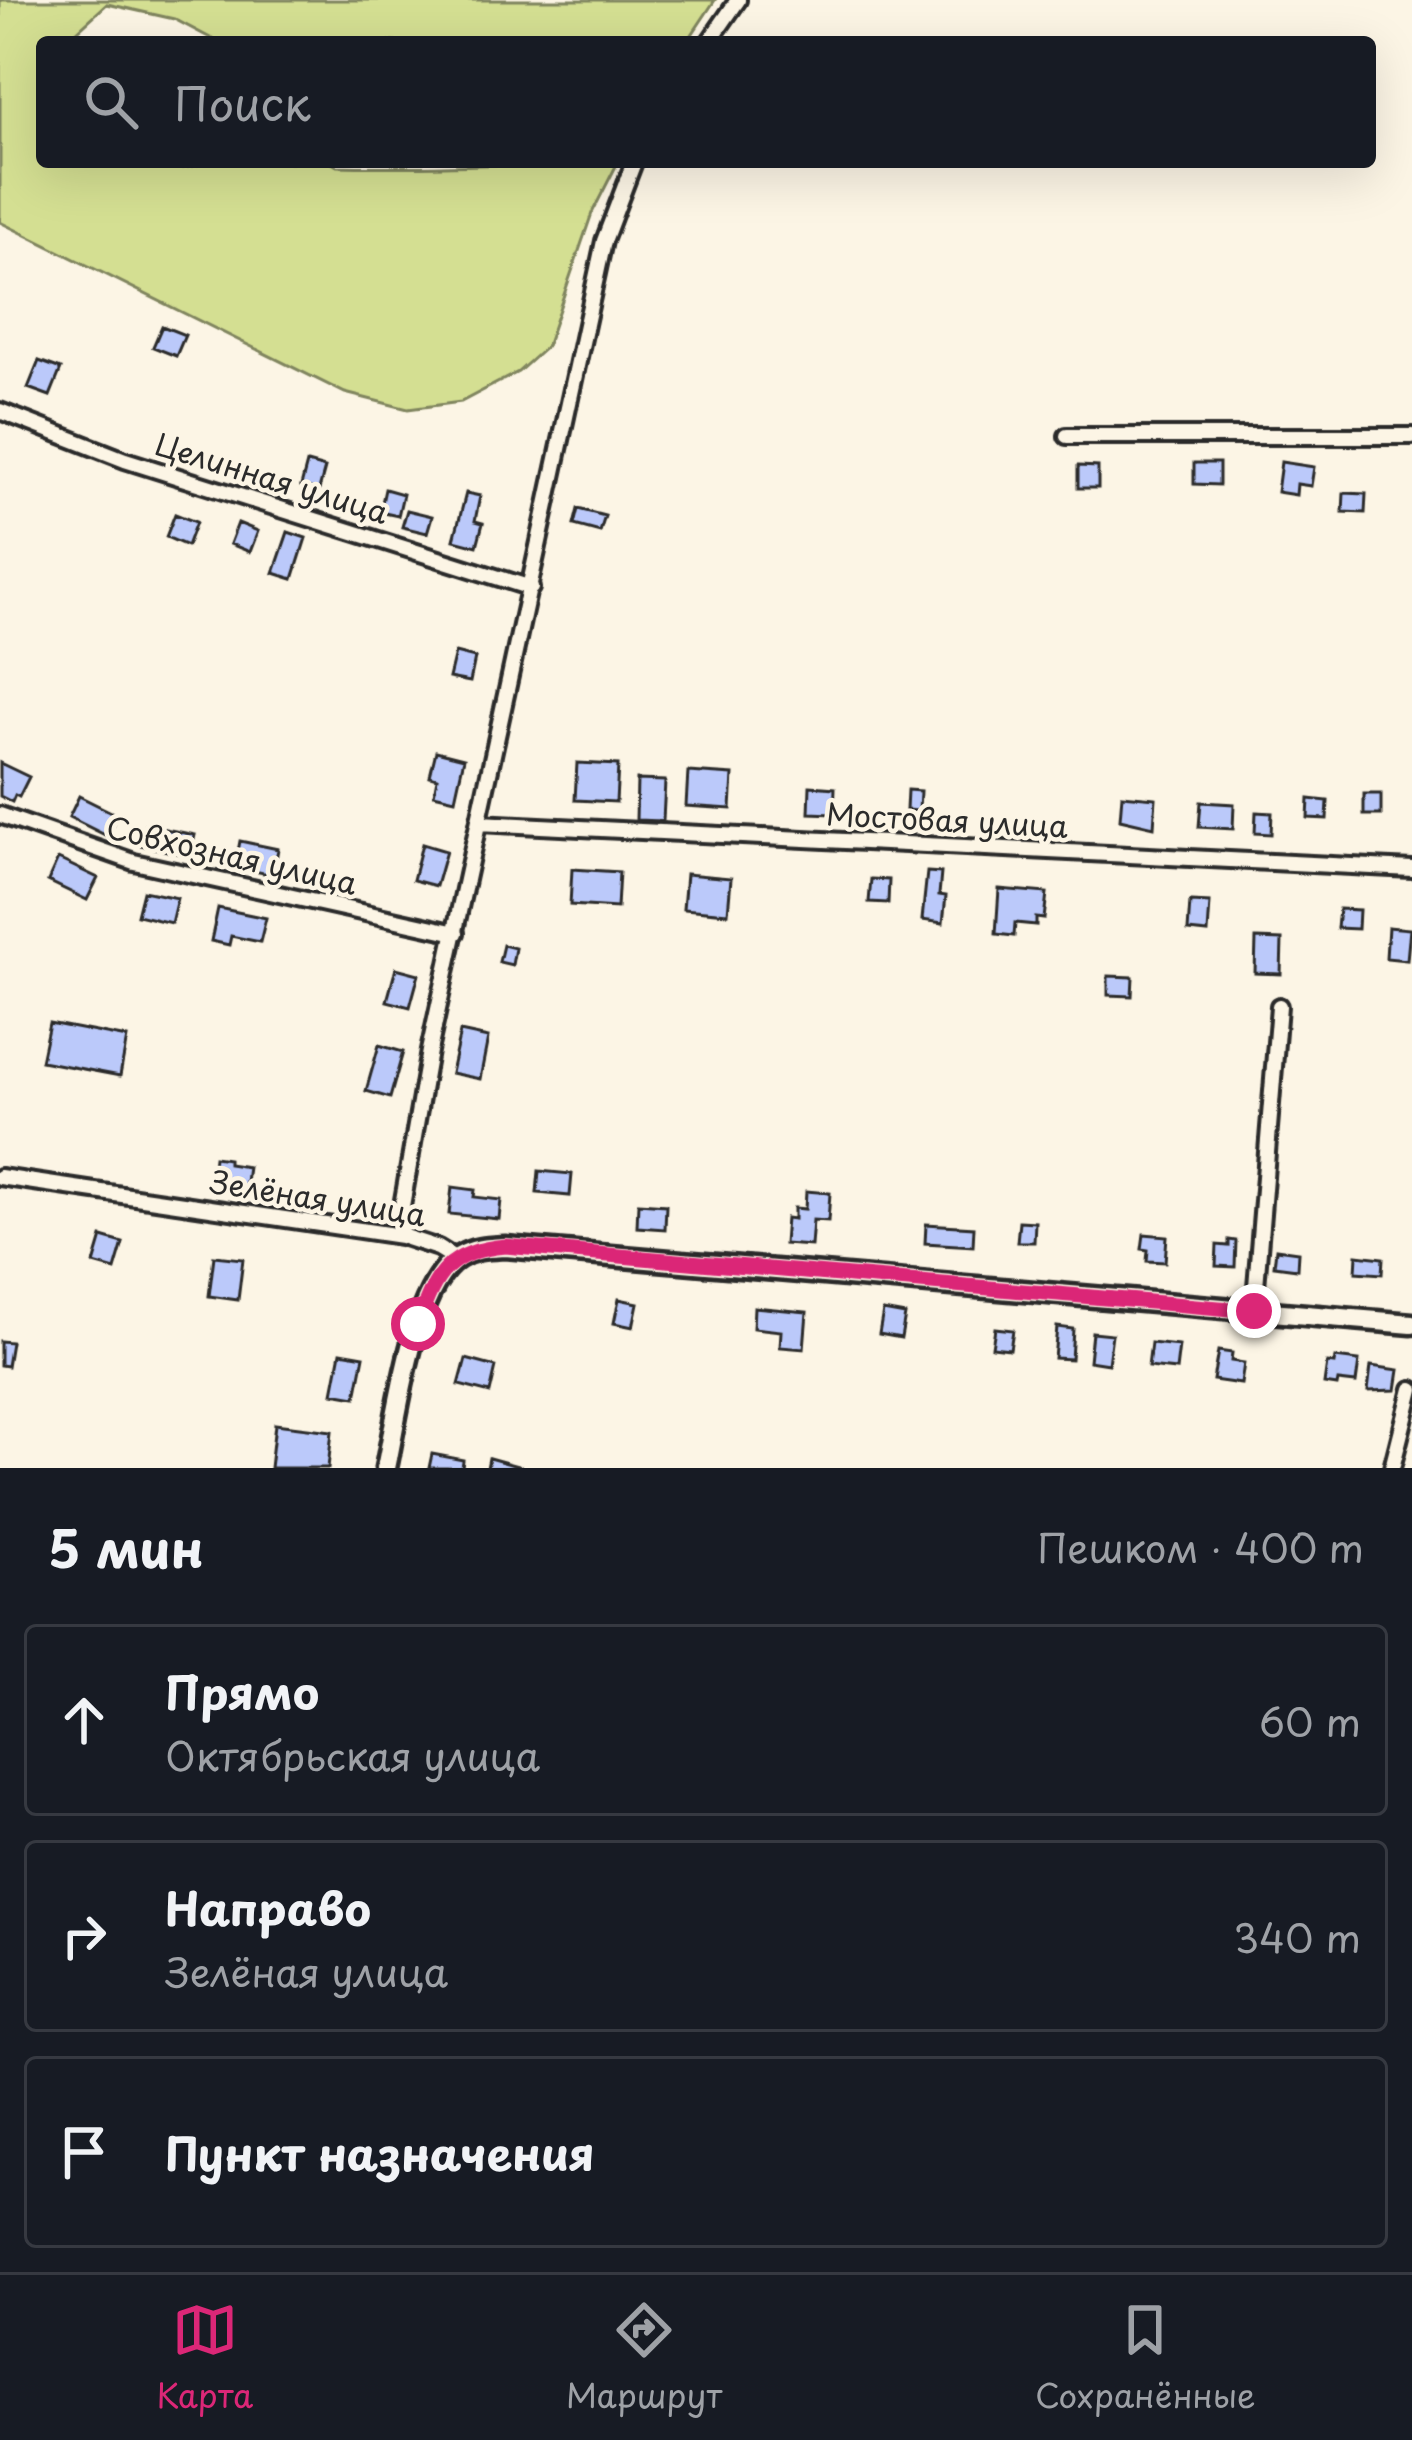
<!DOCTYPE html>
<html lang="ru">
<meta charset="utf-8">
<style>
:root{--surface:#171b24;--page:#20242c;--text:#f1f3f6;--muted:#9ea1a6;--line:#363941;--accent:#db2777}
body{margin:0;font-family:"Playpen Sans",sans-serif;background:var(--page);color:var(--text)}
.stop{position:absolute;width:36px;height:36px;margin:-27px;border:9px solid #db2777;border-radius:50%;background:#fff}
.stop.end{background:#db2777;border-color:#fff;box-shadow:0 3px 12px #0008}
.list{margin:0;padding:0;list-style:none}
h2{display:flex;justify-content:space-between;align-items:center;height:156px;margin:0;padding:0 48px;font-size:51px}
h2 small{font-size:39px;font-weight:400;color:var(--muted)}
.list li{display:grid;grid-template-columns:78px 1fr auto;gap:36px;align-items:center;box-sizing:border-box;height:192px;margin:0 24px 24px;padding:0 24px;border:3px solid var(--line);border-radius:12px}
.list b{display:block;font-size:45px;white-space:nowrap}
.list p{margin:0;font-size:39px;white-space:nowrap;color:var(--muted)}
.list em{font-size:39px;font-style:normal;color:var(--muted)}
.icon{flex:none;width:66px;height:66px;fill:none;stroke:currentColor;stroke-width:2;stroke-linecap:round;stroke-linejoin:round}
.map{position:relative;flex:none;width:1412px;height:1468px;overflow:hidden}
.search{position:absolute;background:var(--surface);box-shadow:0 12px 48px #0002;left:36px;right:36px;top:36px;height:132px;display:flex;align-items:center;gap:30px;box-sizing:border-box;padding:0 42px;border-radius:12px;color:var(--muted);font-size:45px}
.sheet{height:804px;background:var(--surface)}
nav{display:flex;justify-content:space-around;align-items:center;box-sizing:border-box;height:168px;border-top:3px solid var(--line);background:var(--surface);font-size:33px;color:var(--muted)}
nav a{display:grid;justify-items:center;gap:6px}
nav .on{color:var(--accent)}
.map>svg:first-child{display:block}
.green{fill:#d4df92;stroke:#80855e;stroke-width:3}
.building{fill:#bbc9fa;stroke:#2b2b2b;stroke-width:3}
.lines{fill:none;stroke-linecap:round;stroke-linejoin:round}
.street-casing{stroke:#2b2b2b;stroke-width:22}
.secondary-casing{stroke:#2b2b2b;stroke-width:27}
.street{stroke:#fcf5e5;stroke-width:14}
.secondary{stroke:#fcf5e5;stroke-width:18}
.route{stroke:#db2777;stroke-width:15}
.labels{text-anchor:middle;dominant-baseline:central;stroke-width:9;stroke-linejoin:round;paint-order:stroke}
.street-label{font-size:30px;fill:#2b2b2b;stroke:#fcf5e5}
</style>
<div class="map">
<svg width="1412" height="1468" viewBox="0 0 1412 1468">
<rect width="100%" height="100%" fill="#fcf5e5"/>
<filter id="ink" filterUnits="userSpaceOnUse"><feTurbulence type="fractalNoise" baseFrequency=".00833" numOctaves="2"/><feDisplacementMap in="SourceGraphic" scale="24" xChannelSelector="R" yChannelSelector="G"/><feConvolveMatrix kernelMatrix="1 2 1 2 8 2 1 2 1" color-interpolation-filters="sRGB"/></filter>
<g filter="url(#ink)">
<!-- green -->
<path class="green" d="M0 0H715L687 42H218L174 19 107 4 65 42H42V162H167L183 168 210 162H330L337 166C431 169 524 162 618 162L592 213 546 347 518 372 461 402 408 409 345 393 0 222Z"/>
<!-- building -->
<path class="building" d="M162 326 185 335 176 356 153 347Z
M39 361 61 369 50 396 28 388Z
M1281 462 1314 467 1311 486 1297 484 1296 495 1277 492Z
M307 463 325 468 319 490 301 486Z
M1194 463H1219V485L1194 484Z
M1078 466 1098 467V488H1078Z
M385 489 403 494 398 516 380 512Z
M466 493 480 496 475 521 483 523 477 546 454 540Z
M1344 493 1366 494 1365 513 1343 512Z
M578 509 605 516 600 532 574 525Z
M407 510 432 516 427 533 402 527Z
M175 514 196 522 187 546 166 537Z
M238 523 258 531 250 552 230 544Z
M288 532 306 538 293 579 274 573Z
M455 653 475 658 470 682 449 678Z
M436 751 464 758 455 799 434 794 437 778 430 776Z
M0 763 29 777 19 797 15 795 12 802 0 796Z
M577 763 618 765 616 802 575 800Z
M688 772 733 775 731 809 686 806Z
M637 780 665 781 663 821 636 820Z
M810 786 835 788 834 814 809 813Z
M907 790 920 791 919 811 906 810Z
M1364 794H1381V815H1364Z
M1122 795 1156 798 1154 827 1120 819Z
M79 796 117 815 107 836 69 817Z
M1309 799 1328 801 1327 819 1308 818Z
M1201 802 1234 804 1233 829 1199 827Z
M1256 812 1272 813 1271 834 1255 833Z
M145 825 195 835 190 856 141 845Z
M240 841 278 849 273 875 235 867Z
M422 844 446 851 436 886 413 880Z
M58 859 98 878 87 900 48 881Z
M572 869 619 872 617 908 570 905Z
M927 872 941 873 939 895 946 896 943 923 922 920Z
M686 874 731 878 728 913 683 909Z
M871 879 889 880 888 903 869 902Z
M999 889 1047 893 1044 919 1036 918V925L1015 923 1014 936 996 934Z
M143 891 177 898 171 923 137 915Z
M1190 902 1210 903 1208 933 1188 931Z
M218 908 266 918 260 942 231 936 229 945 211 941Z
M1339 909 1359 910 1358 929 1337 928Z
M1388 927 1410 929 1407 960 1386 958Z
M1256 939 1282 940 1281 974 1255 973Z
M503 945 515 948 512 965 499 962Z
M396 968 419 974 410 1007 387 1001Z
M1108 976 1133 977 1132 996 1108 995Z
M49 1023 127 1038 120 1076 41 1061Z
M460 1032 488 1038 480 1079 451 1073Z
M379 1045 403 1052 390 1098 366 1091Z
M214 1157 228 1159V1164L248 1167 245 1189 211 1184Z
M539 1171 572 1174 570 1196 537 1193Z
M452 1187 475 1190 474 1197 501 1200 499 1219 449 1214Z
M806 1191 830 1193 828 1221 813 1220 811 1246 784 1244 786 1218 794 1219V1208L805 1209Z
M638 1203 666 1205 665 1229 637 1227Z
M1019 1221 1035 1222 1034 1242H1017Z
M926 1224 974 1227 973 1246 925 1243Z
M1144 1234 1167 1236 1165 1262 1147 1261 1148 1250 1142 1249Z
M102 1237 123 1243 115 1270 94 1264Z
M1229 1240 1236 1241 1235 1267 1216 1266 1217 1245 1229 1246Z
M1276 1249 1298 1252 1297 1269 1274 1266Z
M1357 1255 1383 1258 1382 1274 1356 1272Z
M214 1256 243 1259 238 1300 209 1296Z
M619 1299 638 1303 633 1327 614 1323Z
M754 1307 807 1312 804 1349 780 1347 781 1331 753 1328Z
M883 1311 905 1315 901 1338 879 1334Z
M1057 1327 1073 1329 1071 1359 1054 1358Z
M995 1328 1013 1330 1010 1349 992 1347Z
M1092 1332 1112 1334 1108 1364 1089 1361Z
M0 1341 11 1342 7 1366 0 1365Z
M1151 1343 1179 1346 1176 1370 1148 1367Z
M1218 1351 1232 1353 1231 1361 1244 1363 1241 1384 1213 1380Z
M341 1352 364 1356 356 1397 333 1393Z
M1335 1358 1359 1361 1356 1383 1338 1381 1337 1386 1324 1384 1327 1363 1334 1364Z
M466 1359 496 1367 490 1393 459 1385Z
M1371 1366 1399 1370 1396 1390 1368 1391Z
M275 1424 332 1431 328 1468H270Z
M432 1454 463 1460 462 1468H429Z
M489 1458 521 1467V1468H487Z"/>
<g class="lines">
<defs>
<path id="street" d="M709 42 738 0
M0 411 125 460 531 588
M1067 436H1412
M0 815 134 862 456 933
M479 823 1412 869
M0 1177 401 1236 438 1248 456 1259
M401 1236 402 1206 429 1051 604 241 634 162
M1254 1311 1279 1006
M1392 1468 1412 1389"/>
<path id="secondary" d="M386 1468C398 1414 412 1285 459 1257 474 1248 488 1248 505 1247L1412 1324"/>
</defs>
<!-- street casing -->
<use href="#street" class="street-casing"/>
<!-- secondary casing -->
<use href="#secondary" class="secondary-casing"/>
<!-- street -->
<use href="#street" class="street"/>
<!-- secondary -->
<use href="#secondary" class="secondary"/>
</g>
</g>
<g class="lines" filter="url(#ink)">
<!-- route -->
<path class="route" d="M418 1324C435 1273 449 1251 505 1246L1254 1311"/>
</g>
<g class="labels">
<!-- street labels -->
<g class="street-label">
<text transform="translate(272 477) rotate(17)">Целинная улица</text>
<text transform="translate(947 819) rotate(3)">Мостовая улица</text>
<text transform="translate(232 854) rotate(13)">Совхозная улица</text>
<text transform="translate(318 1197) rotate(9)">Зелёная улица</text>
</g>
</g>
</svg>
<div class="stop" style="left:418px;top:1324px"></div>
<div class="stop end" style="left:1254px;top:1311px"></div>
<div class="search"><svg class="icon" aria-label="search" viewBox="0 0 24 24"><circle cx="10" cy="10" r="6"/><path d="M15 15l6 6"/></svg>Поиск</div>
</div>
<section class="sheet">
<h2>5 мин<small>Пешком · 400 m</small></h2>
<ul class="list">
<li><svg class="icon" aria-label="ahead" viewBox="0 0 24 24"><path d="M12 20V5M6 11l6-6 6 6"/></svg><div><b>Прямо</b><p>Октябрьская улица</p></div><em>60 m</em></li>
<li><svg class="icon" aria-label="right" viewBox="0 0 24 24"><path d="M7 20v-9h11M14 6l5 5-5 5"/></svg><div><b>Направо</b><p>Зелёная улица</p></div><em>340 m</em></li>
<li><svg class="icon" aria-label="arrive" viewBox="0 0 24 24"><path d="M6 21V4h12l-3 4 3 4H6"/></svg><div><b>Пункт назначения</b></div></li>
</ul>
</section>
<nav>
<a class="on"><svg class="icon" aria-label="map" viewBox="0 0 24 24"><path d="M3 6l6-2 6 2 6-2v14l-6 2-6-2-6 2zM9 4v14M15 6v14"/></svg>Карта</a>
<a><svg class="icon" aria-label="directions" viewBox="0 0 24 24"><path d="M12 3l9 9-9 9-9-9zM9 14v-3h6M13 9l2 2-2 2"/></svg>Маршрут</a>
<a><svg class="icon" aria-label="saved" viewBox="0 0 24 24"><path d="M7 4h10v16l-5-4-5 4z"/></svg>Сохранённые</a>
</nav>
